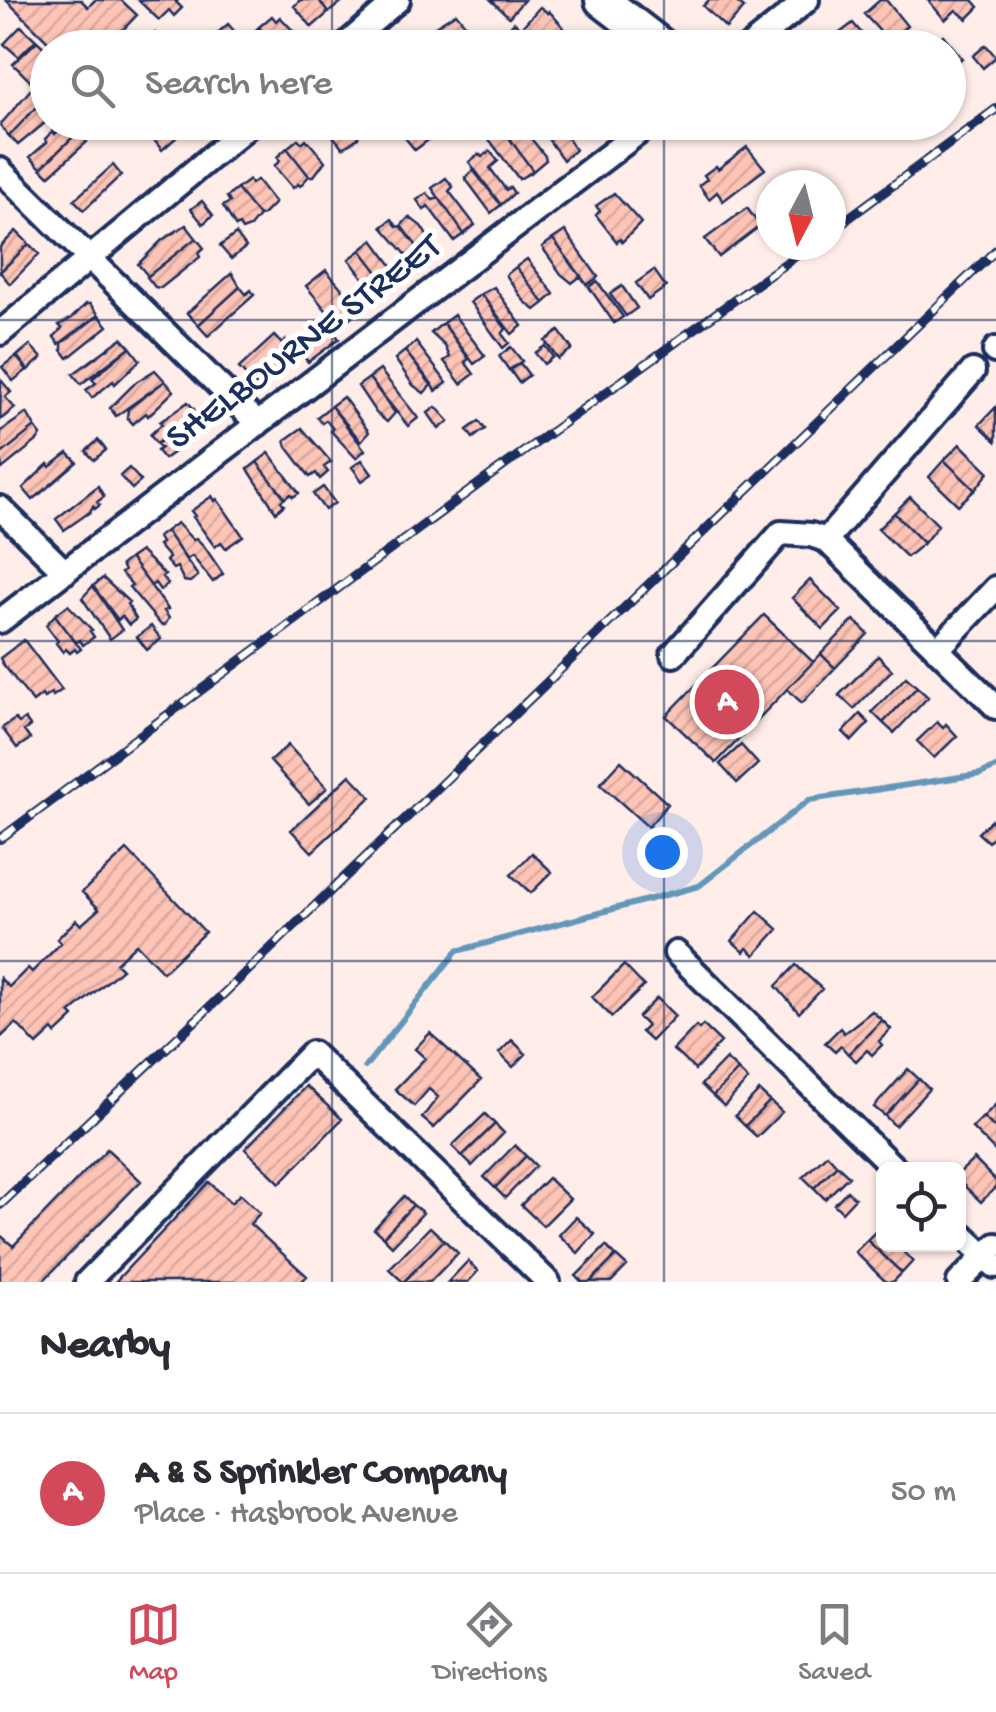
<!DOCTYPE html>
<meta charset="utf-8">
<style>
:root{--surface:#fff;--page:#f2f2f3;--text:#2b2b33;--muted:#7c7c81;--line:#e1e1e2;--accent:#d1495b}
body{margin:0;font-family:"Gochi Hand",sans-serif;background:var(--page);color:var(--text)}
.controls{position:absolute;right:30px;bottom:30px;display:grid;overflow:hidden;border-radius:15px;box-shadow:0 2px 8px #0004}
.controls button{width:90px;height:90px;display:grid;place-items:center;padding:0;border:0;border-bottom:2px solid var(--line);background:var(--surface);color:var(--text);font:50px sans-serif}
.compass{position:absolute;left:756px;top:170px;width:90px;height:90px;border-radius:50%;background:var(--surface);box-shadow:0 2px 8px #0004;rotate:187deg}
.you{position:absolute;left:662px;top:852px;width:35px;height:35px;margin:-25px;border:8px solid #fff;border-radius:50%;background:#1a73e8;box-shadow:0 0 0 15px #1a73e833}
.badge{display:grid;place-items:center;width:65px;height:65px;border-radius:50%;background:var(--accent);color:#fff;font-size:32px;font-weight:700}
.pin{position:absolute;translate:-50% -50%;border:5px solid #fff;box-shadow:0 2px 10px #0006}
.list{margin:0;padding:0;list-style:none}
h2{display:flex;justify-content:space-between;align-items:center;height:130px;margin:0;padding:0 40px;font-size:42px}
h2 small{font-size:32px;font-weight:400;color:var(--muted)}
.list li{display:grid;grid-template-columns:65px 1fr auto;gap:30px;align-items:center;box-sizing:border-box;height:160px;padding:0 40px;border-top:2px solid var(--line)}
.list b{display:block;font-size:38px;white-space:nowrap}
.list p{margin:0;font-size:32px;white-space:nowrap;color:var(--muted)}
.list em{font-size:32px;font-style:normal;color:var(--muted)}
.icon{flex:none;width:55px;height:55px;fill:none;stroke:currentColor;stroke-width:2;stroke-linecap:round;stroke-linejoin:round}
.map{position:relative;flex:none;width:996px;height:1282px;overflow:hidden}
.search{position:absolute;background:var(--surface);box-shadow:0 2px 8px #0004;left:30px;right:30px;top:30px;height:110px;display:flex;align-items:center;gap:25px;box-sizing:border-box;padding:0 35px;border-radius:55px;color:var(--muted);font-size:38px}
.sheet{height:290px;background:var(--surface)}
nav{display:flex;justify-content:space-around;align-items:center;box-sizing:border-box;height:140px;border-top:2px solid var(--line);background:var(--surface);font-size:28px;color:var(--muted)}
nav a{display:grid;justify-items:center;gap:5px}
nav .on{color:var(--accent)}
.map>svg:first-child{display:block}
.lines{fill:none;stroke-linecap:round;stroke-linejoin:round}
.stream{stroke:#6497ba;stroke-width:6}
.building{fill:url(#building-hatch);stroke:#1b2f5e;stroke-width:2.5}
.street-casing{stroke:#1b2f5e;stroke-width:30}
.secondary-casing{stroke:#1b2f5e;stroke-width:40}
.street{stroke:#fff;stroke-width:22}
.secondary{stroke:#fff;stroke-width:32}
.rail-casing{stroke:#1b2f5e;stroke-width:10}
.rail{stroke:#fff;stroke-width:6;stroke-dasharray:19;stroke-linecap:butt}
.grid{fill:none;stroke:#1b2f5e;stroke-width:2.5;stroke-opacity:0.55}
.labels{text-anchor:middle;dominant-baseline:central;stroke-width:10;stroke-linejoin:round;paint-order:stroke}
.street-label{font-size:38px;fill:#1b2f5e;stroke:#fff}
</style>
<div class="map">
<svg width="996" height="1282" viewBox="0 0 996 1282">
<defs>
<pattern id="building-hatch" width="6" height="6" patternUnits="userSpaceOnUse" patternTransform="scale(2.5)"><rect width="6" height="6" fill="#fec4b6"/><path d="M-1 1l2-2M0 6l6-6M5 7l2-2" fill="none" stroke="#d9a99f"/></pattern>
</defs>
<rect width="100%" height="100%" fill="#ffede9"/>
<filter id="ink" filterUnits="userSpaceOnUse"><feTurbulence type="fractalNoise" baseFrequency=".01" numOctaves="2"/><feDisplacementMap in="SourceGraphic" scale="20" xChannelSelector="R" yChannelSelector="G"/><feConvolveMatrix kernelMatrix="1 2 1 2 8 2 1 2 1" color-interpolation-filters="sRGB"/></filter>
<g filter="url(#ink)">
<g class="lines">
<!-- stream -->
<path class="stream" d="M365 1067 457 951 699 886 809 800 980 774 996 767"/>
</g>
<!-- building -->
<path class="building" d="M6 0H81L88 7 95 0H121L137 15 117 36 129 48H55Z
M138 0H178L176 2 182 8 174 16 169 10 159 20Z
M300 0H319L328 13 312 27 294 6Z
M319 0H344L328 13Z
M491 0H524L509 17Z
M709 0H734L744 8 726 28 703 6Z
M880 0H886L907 26 889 41 864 14Z
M928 0H973L979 7 967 19 956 10 945 20Z
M540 7 548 13 549 11 564 28 547 48H531L526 43 532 37 521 28Z
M456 13 476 37 468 48H455L437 25Z
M272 16 276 21 280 17 299 37 286 48H275L259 27Z
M514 22 522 30 507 46 499 39Z
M853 23 872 46 870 48H839L832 39Z
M228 24 242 40 233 48H222L213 37Z
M437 25 455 48H429L423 40Z
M21 26 36 40 19 57 4 44Z
M259 27 275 48 246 46 253 40 249 36Z
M155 33 169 48H141Z
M943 35 962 58 955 64 951 59 948 62V48L928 47Z
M37 41 48 51V77L37 88 13 64Z
M986 45 996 57 983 68 973 56Z
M32 88 44 99 9 136 0 125Z
M44 99 48 101 46 122 18 145 9 136Z
M62 122H78L70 130 75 135 41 168 30 157 47 142 45 139 53 131 55 134 64 125Z
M150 122H169L179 135 162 150 145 129Z
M169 122H195L179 135Z
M326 122H350L359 134 358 138 343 148 324 125Z
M350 122H377V123L359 134Z
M509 122H518L545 156 546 160 533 171 502 128Z
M536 122H558L575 150 563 160Z
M414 125 427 141 415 150 402 134Z
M502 128 533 171 519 179 488 138Z
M78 132 87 142 49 176 41 168Z
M298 139 302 143 306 139 325 161 314 176H309L287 148Z
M747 147 765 169 723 201 717 192 709 199 699 185 707 179 704 175 716 166 718 169Z
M287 148 309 176 300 186 298 184 293 188 274 166 280 161 277 157Z
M490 151 498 161 490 168 506 190 510 187 514 193 501 205 469 162 479 154 482 157Z
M113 165 121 175 84 210 74 200Z
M473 170 501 205 491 213 465 178Z
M446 178 453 187 449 191 475 225 464 234 432 188Z
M249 180 251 184 257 180 275 203 263 215 259 216 237 189Z
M237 189 259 216 250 227 242 230 239 225 236 227 223 206 230 202 227 197Z
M427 193 433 200 439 198 464 234 454 241 428 206 424 210 417 200Z
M614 193 641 223 622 242 620 239 617 242 596 215 600 211 596 206Z
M202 201 213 215 203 224 191 209Z
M747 208 760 226 719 257 705 239Z
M409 217 421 226 438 253 428 260 401 226Z
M392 219 397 227 401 226 428 260 418 268 382 227Z
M186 225 196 238 148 276 138 264 162 240Z
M16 231 29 244 0 272V247Z
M565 231 598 277 587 285 553 239Z
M236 234 246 247 231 259 220 246Z
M196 238 204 248 198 253 200 257 161 288 155 287 147 277Z
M553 239 581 276 572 283 561 274 542 247Z
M373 240 397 272 387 284 361 250Z
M29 244 39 254 10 284 0 272Z
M361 250 387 284 384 287 382 284 373 291 349 259Z
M527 259 554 294 544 303 516 267Z
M516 267 544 303 535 310 524 301 506 275Z
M326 270 360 310 340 327 306 286Z
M654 270 666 287 648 300 636 283Z
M232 273 240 287 198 325 187 313Z
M597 281 623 317 614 323 589 287Z
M622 286 637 308 626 316 610 294Z
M240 287 246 294 251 290 254 295 208 336 198 325Z
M494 287 522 326 512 334 481 294Z
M481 294 506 329 502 334 509 343 503 348 470 302Z
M86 304H90L99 315 59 344 54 337 62 328 59 325 72 318Z
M99 315 108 326 68 358 62 350V343Z
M454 315 485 356 474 364 443 323Z
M327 322 339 339 308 362 296 346Z
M443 323 469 359 465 362 474 374 461 384 444 361 450 357 445 346 431 333Z
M559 331 572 349 558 359 545 341Z
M274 336 282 344 286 340 294 349 290 352 295 357 276 379 274 377 260 390 239 368Z
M122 338 130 347 81 384 73 374Z
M416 342 447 383 436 391 405 351Z
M30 345 42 358 28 370 17 356Z
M545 346 553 357 544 364 535 353Z
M130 347 140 360 115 384 113 381 92 398 86 390 96 383 92 379Z
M511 347 522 361 509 370 499 356Z
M405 351 432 384 424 393 413 385 395 359Z
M16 356 27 370 13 381 2 367Z
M520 363 529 375 519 383 510 370Z
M155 370 165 381 116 416 110 408 136 382Z
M380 370 418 418 408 426 369 378Z
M369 378 395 413 387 422 376 413 358 386Z
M1 380 11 392 5 397 15 408 0 420Z
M165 381 174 391 148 416 146 413 133 424 127 417 128 409Z
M343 397 369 432 361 441 331 406Z
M188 402 197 413 157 444 150 435 162 424 160 422Z
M331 406 365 450 356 458 331 431 333 429 326 420 322 423 317 417Z
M436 407 449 421 439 429 428 413Z
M996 407V441L979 425Z
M27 413 35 427 0 455 1 431Z
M197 413 206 424 191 440 164 459 157 451 161 448 157 444Z
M479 421 485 429 473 438 467 430Z
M35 427 41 435 38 440 2 469 0 455Z
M302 428 331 462 324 467 328 472 320 479 316 473 310 477 287 447 285 440Z
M98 440 106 450 94 460 86 451Z
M960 444 989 472 975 490 944 460Z
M68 453 77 462 33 500 23 488 48 464 50 467Z
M269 453 299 493 293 497 291 494 285 498 257 462Z
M362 460 372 474 362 481 352 467Z
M944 460 975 490 958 505 929 477Z
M257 462 285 498 281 501 284 505 276 512 248 469Z
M129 468 141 481 132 489 120 476Z
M98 486 104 497 97 502 100 505 95 509 93 506 90 512 64 530 56 519Z
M323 487 335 503 325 510 313 494Z
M212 496 215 501 217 499 243 536 226 548 221 542 215 547 193 517 195 516 191 511Z
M910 497 938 525 924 543 894 513Z
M894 513 924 543 907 557 878 529Z
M177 523 193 540 196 538 204 546 223 574 213 582 192 556 186 560 166 531Z
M166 531 198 576 190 582 184 581 177 567 173 569 166 561 169 558 158 545 161 543 158 537Z
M140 551 165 575 162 577 168 584 160 590 155 583 151 586 130 558Z
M130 558 168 609 164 611 169 618 165 625H161L129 587 132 585 121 573 124 571 121 565Z
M103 578 129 602 127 604 136 619 129 625 122 616 118 620 93 586Z
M810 580 841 611 823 629 792 598Z
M93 586 122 630 110 639 82 598Z
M68 605 92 630 90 631 94 637 83 645 80 640 76 643 55 615Z
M55 615 81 649 77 652 75 649 70 653 66 649 63 652 56 643 58 641 46 625Z
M764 615 813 662 716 763 666 716Z
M854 620 868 634 835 668 821 654Z
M151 626 161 639 147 650 137 637Z
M24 640 62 690 53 696 51 693 44 698 42 695 33 702 3 664 0 658Z
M821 654 835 668 802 703 787 689Z
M878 656 892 670 854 709 839 695Z
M906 677 917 687 883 723 872 712Z
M917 687 928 697 894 733 883 723Z
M860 714 869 723 852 741 843 732Z
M15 719 19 723 25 719 30 726 24 731 30 739 17 748 2 728Z
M937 722 943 728 946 724 957 736 934 758 917 741Z
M288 745 327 788 309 804 270 761Z
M741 745 758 764 737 783 720 764Z
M621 761 668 804 648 827 600 784Z
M350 775 371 797 312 852 291 830Z
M991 820 996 825V833L988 842 978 833Z
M127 850 205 932 163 972 136 944 116 963 122 969 70 1013 74 1017 56 1034 53 1030 37 1045 16 1023 0 1038V978L9 987 28 968 32 972 61 943 57 939 76 920 81 925 99 909 82 892Z
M532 853 552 872 531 893 511 875Z
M758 911 778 929 755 955 747 948 744 952 732 941Z
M624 965 644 986 612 1017 592 997Z
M796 965 822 989 799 1013 776 986Z
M657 998 675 1016 651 1041 641 1032 647 1026 638 1017Z
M872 1011 882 1020 848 1054 841 1046 835 1052 825 1043 840 1028 844 1033Z
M882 1020 891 1029 879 1041 882 1045 872 1055 867 1050 856 1061 848 1054Z
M703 1025 721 1042 695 1070 673 1050 696 1026 699 1029Z
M430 1033 481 1080 434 1128 422 1118 438 1097 429 1089 414 1106 395 1089 425 1058 415 1049Z
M512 1040 526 1054 513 1067 499 1053Z
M726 1059 738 1070 713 1096 701 1085Z
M908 1069 919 1079 885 1116 874 1107Z
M738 1070 748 1080 724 1106 713 1096Z
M919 1079 929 1089 895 1126 885 1116Z
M306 1086 342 1119 280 1183 245 1149Z
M759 1091 770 1101 745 1126 735 1116Z
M770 1101 782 1112 757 1137 745 1126Z
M996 1104V1129L983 1117Z
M485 1114 495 1124 462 1156 452 1146Z
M983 1117 996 1129V1152L972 1128Z
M495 1124 504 1133 472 1166 462 1156Z
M515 1145 526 1156 495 1188 484 1177Z
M107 1149 141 1181 42 1282H0V1235L13 1246Z
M827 1154 837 1165 814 1188 803 1177Z
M526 1156 536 1166 505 1198 495 1188Z
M974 1159 996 1181V1187L981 1202 958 1180V1174Z
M837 1165 849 1176 825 1199 814 1188Z
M548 1178 570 1199 543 1226 521 1205Z
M209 1182 231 1203 240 1194 260 1213 250 1224 307 1276 301 1282H115Z
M847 1191 855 1198 842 1212 834 1204Z
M404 1196 413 1205 383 1237 374 1229Z
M413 1205 423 1213 392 1246 383 1237Z
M576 1217 595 1234 578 1253 559 1235Z
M430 1227 444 1240 403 1282 389 1269Z
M878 1229 884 1234V1244H895L913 1261 902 1273 867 1240Z
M444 1240 458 1253 430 1282H404Z
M867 1240 902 1273 893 1282H886L855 1252Z
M606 1246 616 1256 590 1282H582L576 1276Z
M616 1256 627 1266 611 1282H590Z
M468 1261 478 1271 468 1282H448Z"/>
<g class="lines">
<defs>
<path id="street" d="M342 48 398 0
M748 48 807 0
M0 170 258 424
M0 333 253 122
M995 351 996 349
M0 508 65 572
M826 540 973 371
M0 621 652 122
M937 650 996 588
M673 655 781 533 811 535 826 540 996 707
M676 953 896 1170
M958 1231 995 1266
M87 1282 312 1053 548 1282
M959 1282 996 1245"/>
<path id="secondary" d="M602 0 664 48"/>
</defs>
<!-- street casing -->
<use href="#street" class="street-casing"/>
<!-- secondary casing -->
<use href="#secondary" class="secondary-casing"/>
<!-- street -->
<use href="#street" class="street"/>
<!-- secondary -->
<use href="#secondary" class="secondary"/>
<defs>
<path id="rail" d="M831 231 996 109
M0 839 483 481 811 245
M0 1205 214 1003 996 250"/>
</defs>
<!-- rail casing -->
<use href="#rail" class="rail-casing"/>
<!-- rail -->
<use href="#rail" class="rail"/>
</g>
</g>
<!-- grid -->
<path class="grid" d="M332 0V48M664 0V48M332 122V1282M664 122V1282M0 320H996M0 641H996M0 961H996"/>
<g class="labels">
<!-- street labels -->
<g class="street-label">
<text transform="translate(305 344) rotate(-37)">SHELBOURNE STREET</text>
</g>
</g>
</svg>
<div class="controls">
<button><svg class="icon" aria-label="locate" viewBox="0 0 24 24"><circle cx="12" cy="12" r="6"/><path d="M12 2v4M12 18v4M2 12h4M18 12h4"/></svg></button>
</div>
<svg class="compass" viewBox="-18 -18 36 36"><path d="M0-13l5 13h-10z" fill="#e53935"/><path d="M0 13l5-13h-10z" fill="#7c7c81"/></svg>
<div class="you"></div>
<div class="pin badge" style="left:727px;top:702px">A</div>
<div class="search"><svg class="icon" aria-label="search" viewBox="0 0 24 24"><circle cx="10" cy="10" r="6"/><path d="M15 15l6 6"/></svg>Search here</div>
</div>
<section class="sheet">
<h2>Nearby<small></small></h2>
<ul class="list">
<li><span class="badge">A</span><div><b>A &amp; S Sprinkler Company</b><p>Place · Hasbrook Avenue</p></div><em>50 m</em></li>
</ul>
</section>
<nav>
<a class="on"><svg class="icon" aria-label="map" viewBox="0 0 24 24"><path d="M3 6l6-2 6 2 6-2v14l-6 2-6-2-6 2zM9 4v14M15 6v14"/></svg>Map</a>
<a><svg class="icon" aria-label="directions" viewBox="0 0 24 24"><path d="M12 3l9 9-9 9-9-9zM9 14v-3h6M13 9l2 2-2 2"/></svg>Directions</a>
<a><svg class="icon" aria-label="saved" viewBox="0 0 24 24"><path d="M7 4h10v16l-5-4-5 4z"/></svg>Saved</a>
</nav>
